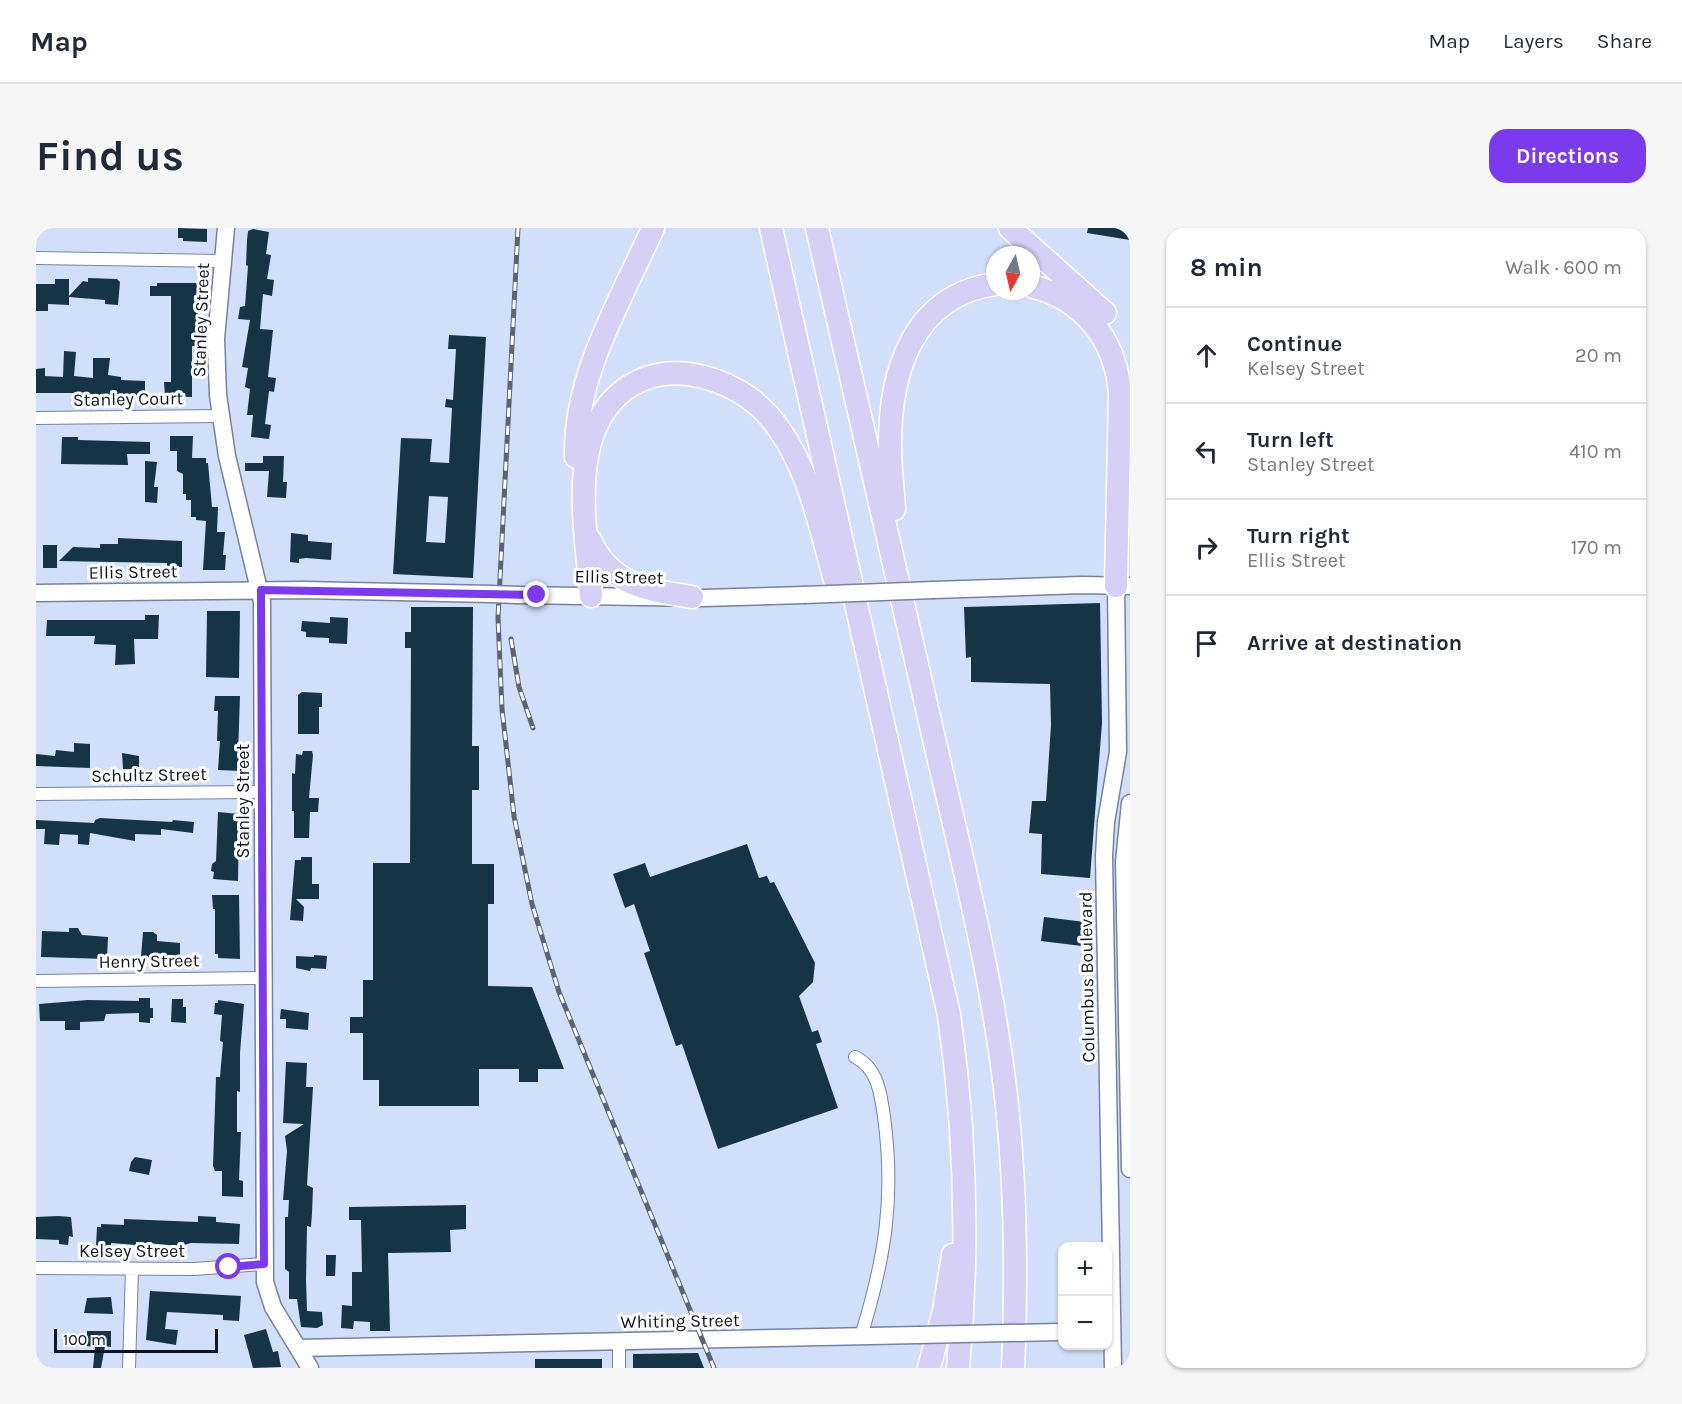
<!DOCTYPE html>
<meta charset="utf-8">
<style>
:root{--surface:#fff;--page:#f6f6f7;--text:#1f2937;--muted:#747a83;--line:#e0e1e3;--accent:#7c3aed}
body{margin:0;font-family:Karla,sans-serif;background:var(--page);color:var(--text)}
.controls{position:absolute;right:18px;bottom:18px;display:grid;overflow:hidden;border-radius:12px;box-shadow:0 2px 4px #0004}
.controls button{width:54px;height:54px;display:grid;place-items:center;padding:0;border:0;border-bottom:2px solid var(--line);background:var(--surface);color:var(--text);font:30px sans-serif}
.compass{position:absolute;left:950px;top:18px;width:54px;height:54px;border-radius:50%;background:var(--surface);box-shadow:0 2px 4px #0004;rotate:188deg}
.scale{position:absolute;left:18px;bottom:15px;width:164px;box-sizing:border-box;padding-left:6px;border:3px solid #0f1420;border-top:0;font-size:16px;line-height:21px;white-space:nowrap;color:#0f1420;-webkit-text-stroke:4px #fff;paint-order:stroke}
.stop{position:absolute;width:18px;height:18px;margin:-14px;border:4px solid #7c3aed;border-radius:50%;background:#fff}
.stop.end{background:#7c3aed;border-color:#fff;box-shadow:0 2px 6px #0008}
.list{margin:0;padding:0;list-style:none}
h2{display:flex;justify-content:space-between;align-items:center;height:78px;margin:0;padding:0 24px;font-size:26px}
h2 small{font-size:20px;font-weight:400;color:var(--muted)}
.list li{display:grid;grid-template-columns:39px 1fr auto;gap:18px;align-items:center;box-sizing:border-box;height:96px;padding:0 24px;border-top:2px solid var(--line)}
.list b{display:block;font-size:22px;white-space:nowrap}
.list p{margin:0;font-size:20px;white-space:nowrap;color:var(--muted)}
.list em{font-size:20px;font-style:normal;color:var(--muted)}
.icon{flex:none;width:33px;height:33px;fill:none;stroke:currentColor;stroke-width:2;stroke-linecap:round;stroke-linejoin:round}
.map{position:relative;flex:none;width:1094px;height:1140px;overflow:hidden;border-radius:18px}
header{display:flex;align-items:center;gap:36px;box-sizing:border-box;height:84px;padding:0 30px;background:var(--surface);border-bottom:2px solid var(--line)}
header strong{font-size:28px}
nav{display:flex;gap:33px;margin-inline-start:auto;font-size:21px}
.intro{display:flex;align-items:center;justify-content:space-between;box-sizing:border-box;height:144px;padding:0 36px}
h1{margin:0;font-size:42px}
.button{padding:15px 27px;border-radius:18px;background:var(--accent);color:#fff;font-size:21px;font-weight:700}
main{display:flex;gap:36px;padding:0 36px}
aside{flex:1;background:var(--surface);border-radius:18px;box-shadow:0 2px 4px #0004}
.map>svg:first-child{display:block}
.building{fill:#153446;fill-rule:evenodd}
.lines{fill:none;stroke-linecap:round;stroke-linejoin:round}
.street-casing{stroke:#7583a1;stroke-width:14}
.secondary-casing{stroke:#7583a1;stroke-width:19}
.highway-casing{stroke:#fff;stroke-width:25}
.street{stroke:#fff;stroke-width:12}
.secondary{stroke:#fff;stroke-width:16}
.highway{stroke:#d6cff6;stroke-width:22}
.rail-casing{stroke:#5b6374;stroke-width:5}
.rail{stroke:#fff;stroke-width:3;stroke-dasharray:9;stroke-linecap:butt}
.secondary-bridge-casing{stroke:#7583a1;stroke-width:19;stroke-linecap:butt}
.secondary-bridge{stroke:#fff;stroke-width:16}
.route{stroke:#7c3aed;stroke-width:8}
.labels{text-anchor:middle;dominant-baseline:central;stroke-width:6;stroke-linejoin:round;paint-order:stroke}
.street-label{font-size:18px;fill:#0f1420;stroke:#fff}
</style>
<header>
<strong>Map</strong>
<nav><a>Map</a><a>Layers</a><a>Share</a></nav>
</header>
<div class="intro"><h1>Find us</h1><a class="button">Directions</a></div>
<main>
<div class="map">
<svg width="1094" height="1140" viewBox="0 0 1094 1140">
<rect width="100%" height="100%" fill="#d2dffa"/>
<!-- building -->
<path class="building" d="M142 0 171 1V14L147 13V10H142Z
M1052 0H1094V12L1051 5Z
M217 1 233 4 230 26 235 27 231 51 238 52 236 68 227 66 224 101 237 102 232 149 240 150 238 164 233 163 229 196 235 197 233 211 215 209 217 187H211L214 161 209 159 212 140 206 139 214 92 202 91 204 79 209 78 212 38 210 37 211 12 212 3Z
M52 50 81 51 84 54 82 77 69 76V72L33 69V77L12 76V83H0V56H19V51H33V68L47 53 52 54Z
M121 55H161L162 91 160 118H156V169L129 168 128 154H135V68H114V58H121Z
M413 107 450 109 437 350 357 346 365 210 396 211 394 234 413 235 416 180 409 179 410 171 417 172 420 121H412ZM393 268 412 269 409 315 390 314Z
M28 123 40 124 38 148 57 150V130H74L72 147 85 149V152L109 153V168L78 166V170L50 165H0V141L9 140V148L27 149Z
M134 208H157L156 230H170V235H172L176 279H182L181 304H189L187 327H190L189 342H167L170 293 160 292V289H155V272H150V266H147V246L141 243V223H134Z
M26 209H42V212L114 214V226H91L92 237 25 236Z
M227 228H248L247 254H251L250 270 231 269 233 243H209V235H227Z
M109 233 121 234 118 259H122L121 275 109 274Z
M255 305 272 307V313L296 315 295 332 270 330 263 331V335L254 334Z
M82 310 146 313V339H131V335L23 333 37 319 64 320V316H82Z
M7 317H21V340H7Z
M1064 375 1066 495 1054 650 1005 646 1006 606 993 605 996 573H1010L1015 497 1014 456 935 454V429L930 430 928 379Z
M375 379H437L436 518H443V562H436V636H458V676H452V758L496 759 528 841H502V854H483V841H443V878H343V852H327V805H314V789H327V752H337V635H374L375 420H369V404H375Z
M171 383H204L203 450 170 449Z
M109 387H123L122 411H98L99 436 79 437 80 417 58 416 59 408H10L11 392H109Z
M294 389 312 390 311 416 293 415V410L270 409V404L265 403 266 393 294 395Z
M266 464 286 465V479H283V506H262V467Z
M179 468H204L202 526 207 527 206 543 182 542 184 513H181L182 483H178Z
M38 515 54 516V540L0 538V526L19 528 20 522 38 524Z
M267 523H276L277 527 273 570H283L282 584H274L273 610H258V583H256V545L259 546 260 526 266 527Z
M86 525 103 528V541H87Z
M182 584 203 586 202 653 177 651 178 644 175 643 176 636 180 633Z
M64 590 136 594 137 592 158 594 157 605 125 601V607L99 606V613L54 605 53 617 42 616V607L24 606 23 617 8 616 9 601H0V592L58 595 59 592Z
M711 616 723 650 731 648 734 655 738 654 779 735 777 754 763 768 776 804 782 802 786 814 780 816 802 880 682 921 646 816 640 818 608 725 614 723 598 676 589 680 577 646 609 635 614 649Z
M265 629H276V656H283V671H260L268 679 267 693 254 692 259 632H265Z
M176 667H203L204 731 182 730V726H179V681H177Z
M1008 689 1057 695 1054 719 1005 713Z
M33 700H42L46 707 72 709 71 731 5 729 6 703 33 704Z
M107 704H117L121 707V713L144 715V733L105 729Z
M278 727 291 728 290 741 275 740 274 743 260 740V728L278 729Z
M103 770H114V780H117V790H114V795L103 794V785L70 786 68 793 44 794V802H29V793H4L3 776 52 772 103 773Z
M136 771H147V779H150V795L135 794Z
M182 772 208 776 204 825V864L201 863V904H205L203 952 207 953V969L186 968V943H179L177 938 180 849H184L187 814 184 813 186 787 178 786 179 775H182Z
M245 781 273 785 272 802 250 800V791H244Z
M250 834 271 835 270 859H277L271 957 277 960 276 985 275 999 271 998 270 1052 271 1083 286 1084 287 1097 281 1100 265 1099 261 1071H253V1044L249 1041V989H252L253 972H247L251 923 249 908 268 896 247 895Z
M99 929 116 932 113 947 93 943 95 934Z
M430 977V1001L414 1002 415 1024 352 1025 354 1103H334V1094L318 1093 317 1101 305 1100 306 1077 316 1078V1044H326L325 992H313V979Z
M22 988 35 989 37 1009 33 1008 32 1017 23 1016V1012L0 1011V989Z
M162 988 180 989V994L204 996 203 1016 155 1015 144 1018 100 1014V1017L75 1015V1019L60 1018 61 999H65V996L88 997V991L162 994Z
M290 1027H300L299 1048H290Z
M114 1063 205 1068 203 1093 187 1092V1087L131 1084 129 1101 142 1102 140 1117 110 1112Z
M75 1069 77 1086 48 1085 51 1070Z
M230 1101 237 1124 242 1123 245 1139 217 1140 208 1107Z
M51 1103H75V1119L69 1118 65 1140H57L59 1119 51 1118Z
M662 1125 668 1140H597V1126Z
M499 1131H566V1140H499Z"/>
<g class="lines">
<defs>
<path id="street" d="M0 30 186 33
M0 190 184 188
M0 566 227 564
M0 753 226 750
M819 829C842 840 845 867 848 889 859 969 849 1031 825 1108
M0 1040 158 1041 228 1036
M93 1140 96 1041
M583 1140V1114"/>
<path id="secondary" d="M190 0 180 111 182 167 191 228 226 374 229 1054 237 1079 274 1140
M898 362 1046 357 1094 358
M0 365 268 362 455 366
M482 367 668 370 768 367
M1094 575 1088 634 1094 941
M262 1120 882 1107
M1077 1140 1068 628 1070 594 1082 524 1080 358"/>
<path id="highway" d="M735 0 913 787C930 905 933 1021 922 1140
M781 0C819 163 857 326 893 489 921 612 954 735 969 860 980 953 981 1047 977 1140
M974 0 1069 85
M995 58C1048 71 1080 112 1084 166L1080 358
M540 229C538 148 585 72 617 0
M858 281C857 261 854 241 854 221 853 147 875 68 959 56
M554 312C574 357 612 362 656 369
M555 368C551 304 529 207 588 162 607 148 629 143 652 146 689 151 722 170 743 201 776 247 786 309 802 362
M893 1140 908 1083 917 1027"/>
</defs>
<!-- street casing -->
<use href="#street" class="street-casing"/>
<!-- secondary casing -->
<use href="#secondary" class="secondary-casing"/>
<!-- highway casing -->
<use href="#highway" class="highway-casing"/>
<!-- street -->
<use href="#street" class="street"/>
<!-- secondary -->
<use href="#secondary" class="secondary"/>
<!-- highway -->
<use href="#highway" class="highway"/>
<defs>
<path id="rail" d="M482 0 462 390 466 481 478 588 496 676 523 764 678 1140
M475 411 483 459 497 500"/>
</defs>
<!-- rail casing -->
<use href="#rail" class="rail-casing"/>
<!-- rail -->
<use href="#rail" class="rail"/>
<defs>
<path id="secondary-bridge" d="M455 366 482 367
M768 367 898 362
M882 1107 1022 1104"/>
</defs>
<!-- secondary-bridge casing -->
<use href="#secondary-bridge" class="secondary-bridge-casing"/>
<!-- secondary-bridge -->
<use href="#secondary-bridge" class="secondary-bridge"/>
</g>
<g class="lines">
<!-- route -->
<path class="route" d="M193 1039 228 1036 225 362 501 367"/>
</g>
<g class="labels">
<!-- street labels -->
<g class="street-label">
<text transform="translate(165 92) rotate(-88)">Stanley Street</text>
<text transform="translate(92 171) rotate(-1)">Stanley Court</text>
<text transform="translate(97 344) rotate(-1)">Ellis Street</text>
<text transform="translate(583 349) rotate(1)">Ellis Street</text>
<text transform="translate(113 547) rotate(-1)">Schultz Street</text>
<text transform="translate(207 573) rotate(-90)">Stanley Street</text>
<text transform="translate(113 733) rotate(-1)">Henry Street</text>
<text transform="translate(1051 749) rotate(-91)">Columbus Boulevard</text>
<text x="96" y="1023">Kelsey Street</text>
<text transform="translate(644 1093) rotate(-1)">Whiting Street</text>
</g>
</g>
</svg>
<div class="controls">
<button>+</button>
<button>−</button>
</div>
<svg class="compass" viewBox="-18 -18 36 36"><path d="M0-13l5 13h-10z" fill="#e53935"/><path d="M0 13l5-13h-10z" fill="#747a83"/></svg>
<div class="scale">100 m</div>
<div class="stop" style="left:193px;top:1039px"></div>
<div class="stop end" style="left:501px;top:367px"></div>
</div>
<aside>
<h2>8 min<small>Walk · 600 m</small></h2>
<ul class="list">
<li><svg class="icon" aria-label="ahead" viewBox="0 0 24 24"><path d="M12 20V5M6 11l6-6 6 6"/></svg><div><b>Continue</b><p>Kelsey Street</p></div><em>20 m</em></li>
<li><svg class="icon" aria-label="left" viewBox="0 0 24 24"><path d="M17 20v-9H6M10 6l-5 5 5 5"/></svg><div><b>Turn left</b><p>Stanley Street</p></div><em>410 m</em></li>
<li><svg class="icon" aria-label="right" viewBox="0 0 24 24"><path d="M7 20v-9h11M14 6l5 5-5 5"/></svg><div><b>Turn right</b><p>Ellis Street</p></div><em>170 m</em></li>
<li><svg class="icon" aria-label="arrive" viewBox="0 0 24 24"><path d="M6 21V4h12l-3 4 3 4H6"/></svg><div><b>Arrive at destination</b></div></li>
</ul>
</aside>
</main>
